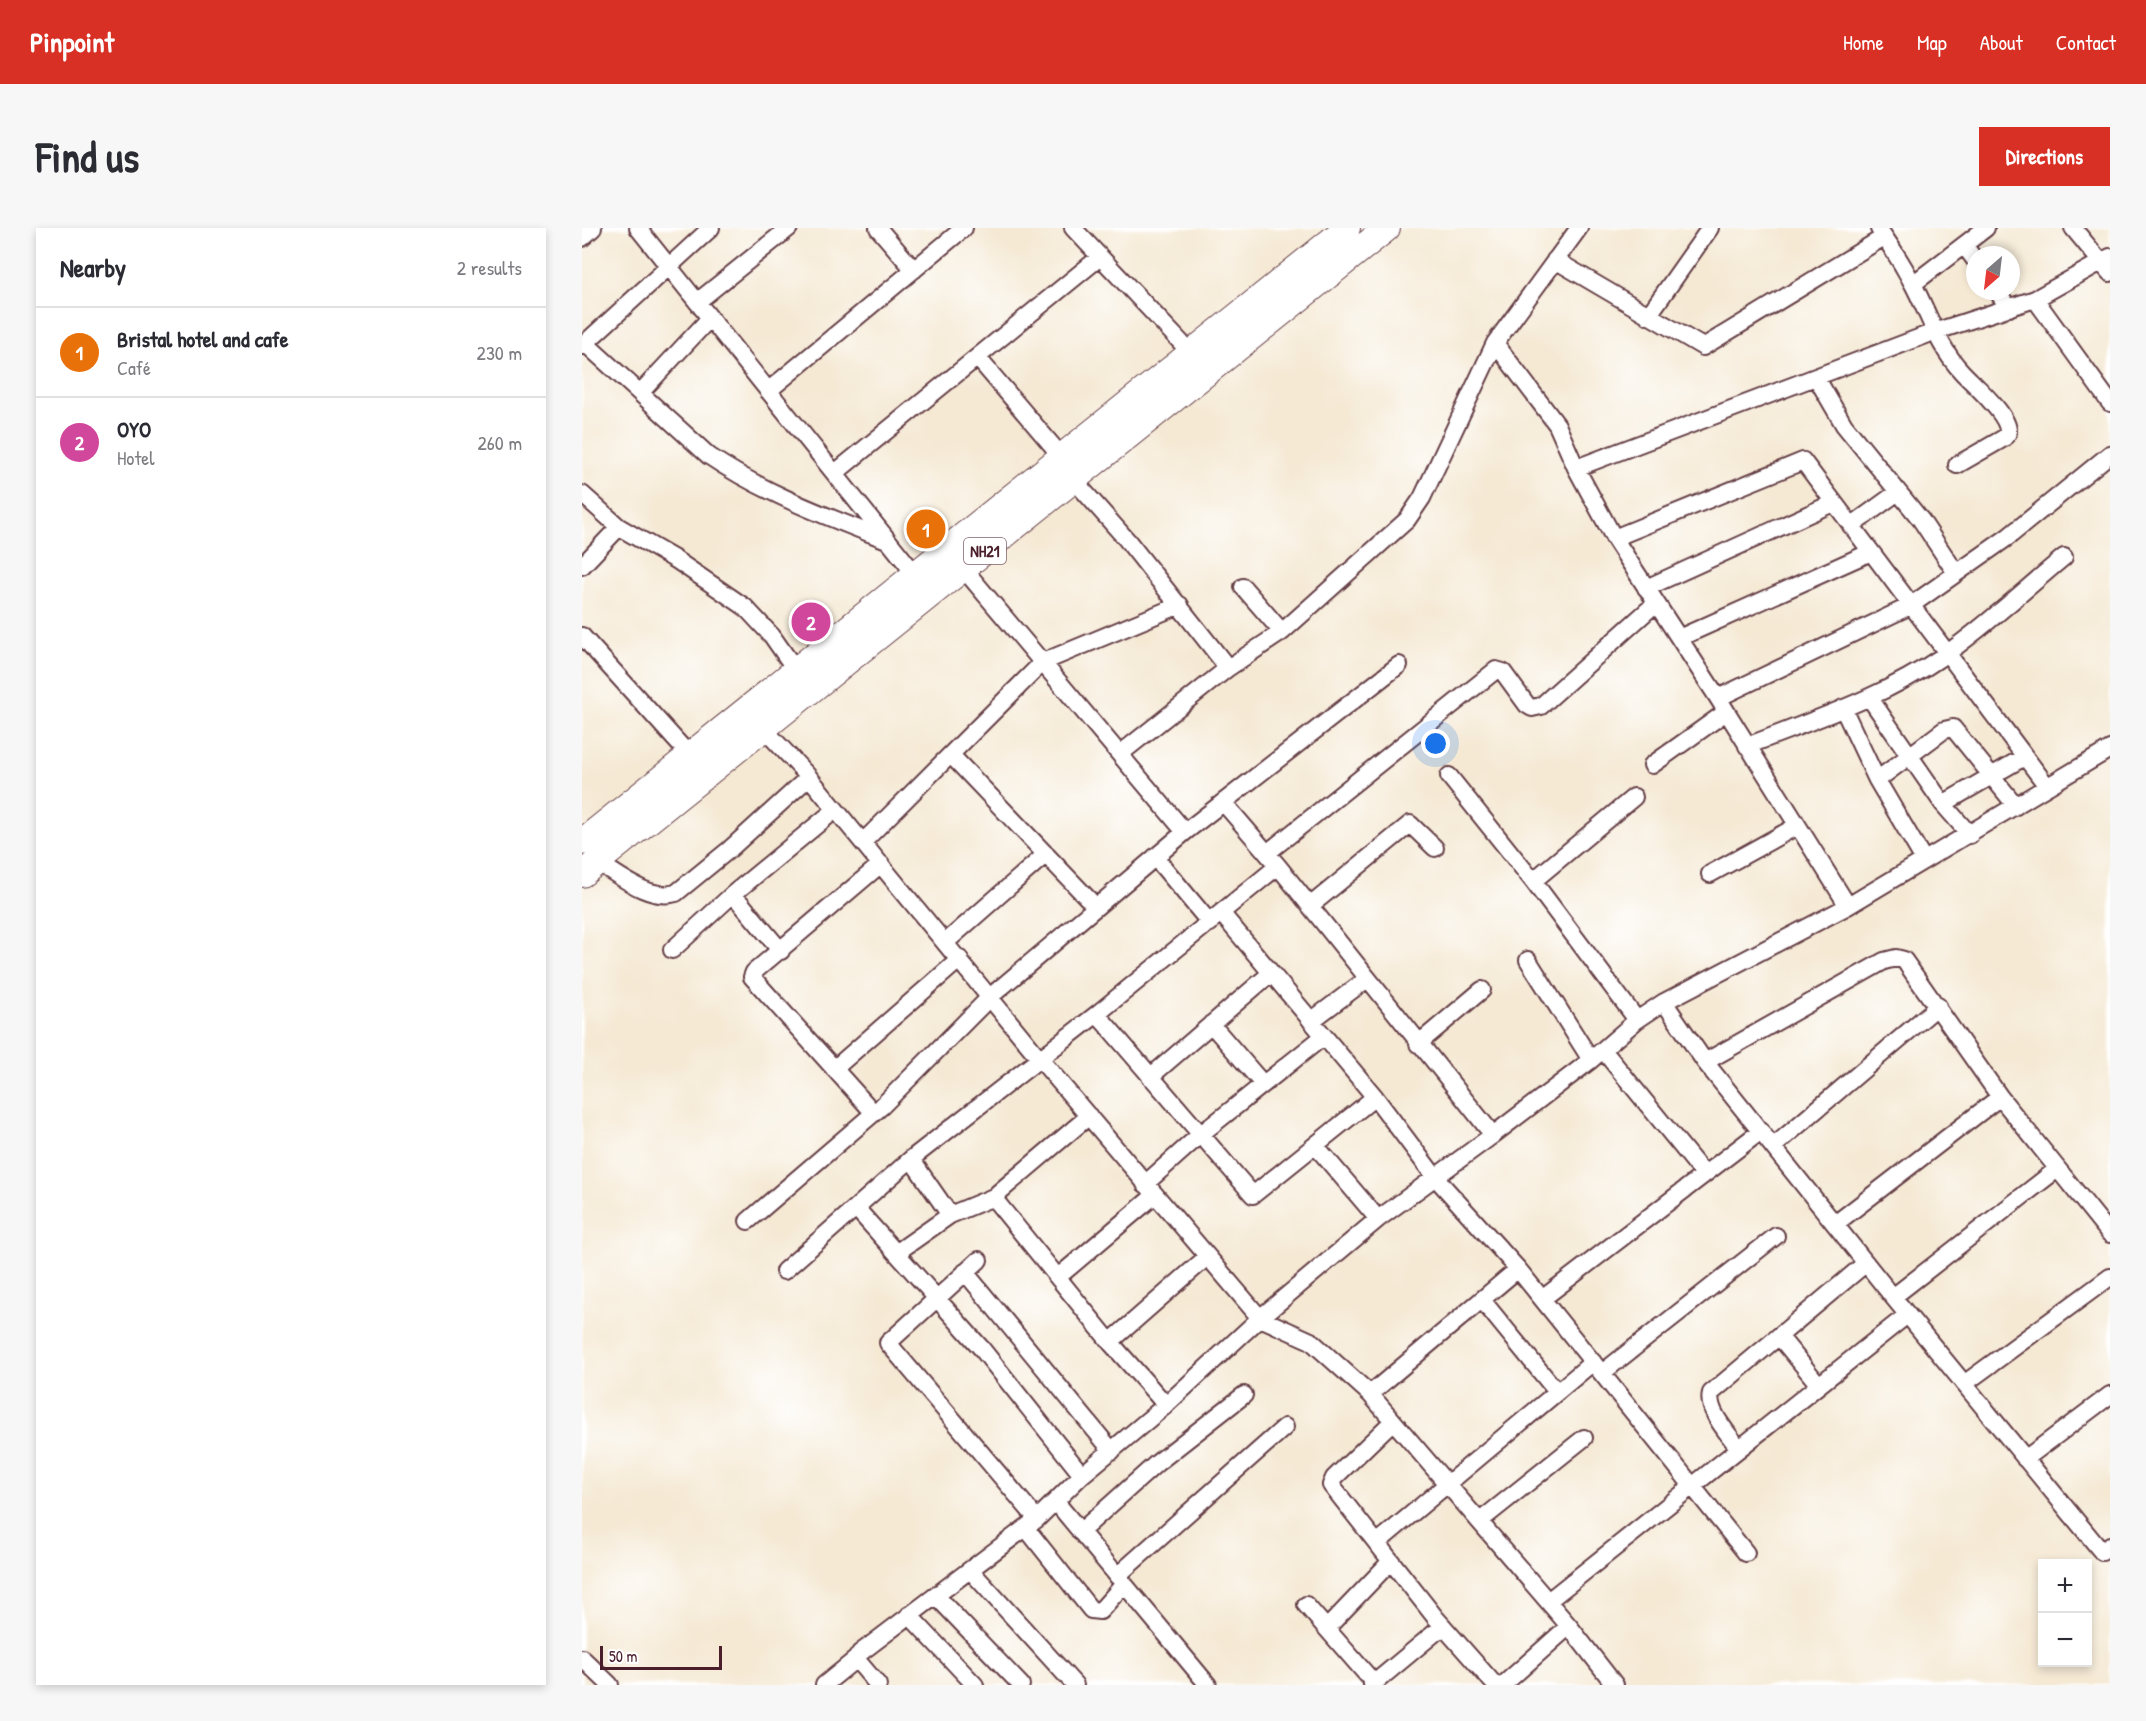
<!DOCTYPE html>
<meta charset="utf-8">
<style>
:root{--surface:#fff;--page:#f7f7f7;--text:#2b2b33;--muted:#7c7c81;--line:#e1e1e2;--accent:#d93025}
body{margin:0;font-family:"Patrick Hand",sans-serif;background:var(--page);color:var(--text)}
.controls{position:absolute;right:18px;bottom:18px;display:grid;overflow:hidden;border-radius:0px;box-shadow:0 3px 9px #0003}
.controls button{width:54px;height:54px;display:grid;place-items:center;padding:0;border:0;border-bottom:2px solid var(--line);background:var(--surface);color:var(--text);font:30px sans-serif}
.compass{position:absolute;left:1384px;top:18px;width:54px;height:54px;border-radius:50%;background:var(--surface);box-shadow:0 3px 9px #0003;rotate:208deg}
.scale{position:absolute;left:18px;bottom:15px;width:122px;box-sizing:border-box;padding-left:6px;border:3px solid #4a1f2b;border-top:0;font-size:16px;line-height:21px;white-space:nowrap;color:#4a1f2b;-webkit-text-stroke:4px #fff;paint-order:stroke}
.you{position:absolute;left:854px;top:516px;width:21px;height:21px;margin:-15px;border:4px solid #fff;border-radius:50%;background:#1a73e8;box-shadow:0 0 0 9px #1a73e833}
.badge{display:grid;place-items:center;width:39px;height:39px;border-radius:50%;background:var(--accent);color:#fff;font-size:20px;font-weight:700}
.pin{position:absolute;translate:-50% -50%;border:3px solid #fff;box-shadow:0 2px 6px #0006}
.list{margin:0;padding:0;list-style:none}
h2{display:flex;justify-content:space-between;align-items:center;height:78px;margin:0;padding:0 24px;font-size:26px}
h2 small{font-size:20px;font-weight:400;color:var(--muted)}
.list li{display:grid;grid-template-columns:39px 1fr auto;gap:18px;align-items:center;box-sizing:border-box;height:90px;padding:0 24px;border-top:2px solid var(--line)}
.list b{display:block;font-size:22px;white-space:nowrap}
.list p{margin:0;font-size:20px;white-space:nowrap;color:var(--muted)}
.list em{font-size:20px;font-style:normal;color:var(--muted)}
.map{position:relative;flex:none;width:1528px;height:1457px;overflow:hidden;border-radius:0px}
header{display:flex;align-items:center;gap:36px;box-sizing:border-box;height:84px;padding:0 30px;background:var(--accent);color:#fff}
header strong{font-size:28px}
nav{display:flex;gap:33px;margin-inline-start:auto;font-size:21px}
.intro{display:flex;align-items:center;justify-content:space-between;box-sizing:border-box;height:144px;padding:0 36px}
h1{margin:0;font-size:42px}
.button{padding:15px 27px;border-radius:0px;background:var(--accent);color:#fff;font-size:21px;font-weight:700}
main{display:flex;gap:36px;padding:0 36px}
aside{flex:1;background:var(--surface);border-radius:0px;box-shadow:0 3px 9px #0003}
.map>svg:first-child{display:block}
.lines{fill:none;stroke-linecap:round;stroke-linejoin:round}
.minor-casing{stroke:#643d44;stroke-width:20}
.highway-casing{stroke:#643d44;stroke-width:28}
.minor{stroke:#fff;stroke-width:16}
.highway{stroke:#fff;stroke-width:26}
.labels{text-anchor:middle;dominant-baseline:central;stroke-width:4.5;stroke-linejoin:round;paint-order:stroke}
.shield{fill:#fff;stroke:#80626b;stroke-width:1.5}
.shield-label{font-size:16px;font-weight:bold;fill:#4a1f2b}
</style>
<header>
<strong>Pinpoint</strong>
<nav><a>Home</a><a>Map</a><a>About</a><a>Contact</a></nav>
</header>
<div class="intro"><h1>Find us</h1><a class="button">Directions</a></div>
<main>
<aside>
<h2>Nearby<small>2 results</small></h2>
<ul class="list">
<li><span class="badge" style="background:#e8710a">1</span><div><b>Bristal hotel and cafe</b><p>Café</p></div><em>230 m</em></li>
<li><span class="badge" style="background:#d1479c">2</span><div><b>OYO</b><p>Hotel</p></div><em>260 m</em></li>
</ul>
</aside>
<div class="map">
<svg width="1528" height="1457" viewBox="0 0 1528 1457">
<rect width="100%" height="100%" fill="#fff"/>
<filter id="ink" filterUnits="userSpaceOnUse"><feTurbulence type="fractalNoise" baseFrequency=".0167" numOctaves="2"/><feDisplacementMap in="SourceGraphic" scale="12" xChannelSelector="R" yChannelSelector="G"/><feConvolveMatrix kernelMatrix="1 2 1 2 8 2 1 2 1" color-interpolation-filters="sRGB"/></filter>
<filter id="wash" filterUnits="userSpaceOnUse"><feTurbulence type="fractalNoise" baseFrequency=".008" numOctaves="4" result="noise"/><feDisplacementMap in="SourceGraphic" scale="24" xChannelSelector="R" yChannelSelector="G"/><feGaussianBlur stdDeviation="1.35" result="paint"/><feColorMatrix in="noise" values="0 0 0 0 0 0 0 0 0 0 0 0 0 0 0 0 0 1.4 0 .05"/><feComposite in="paint" operator="in"/></filter>
<g filter="url(#wash)">
<rect width="100%" height="100%" fill="#f5e9d4"/>
</g>
<g filter="url(#ink)">
<g class="lines">
<defs>
<path id="minor" d="M56 0 333 346
M296 0 332 42
M491 0 609 125
M1491 0 1528 45
M1297 1C1309 18 1321 37 1331 56 1347 86 1356 119 1380 144 1392 157 1428 187 1426 205L1422 210 1375 237
M0 10 11 0
M1382 17 1393 32
M973 32 1121 119 1302 9
M1331 56 1404 0
M1415 63 1427 80
M1453 71 1528 175
M115 74 207 0
M1066 88 1128 0
M3 115 127 228C182 265 243 288 305 312
M913 115 975 197 994 240 1032 310 1136 470 1266 678
M0 118 129 0
M395 129 480 229
M1234 149 1262 197 1339 292 1374 345
M186 163 382 0
M58 165 128 90
M994 240 1352 104 1453 71 1528 29
M253 245 518 29
M492 252 545 312 646 440
M0 266 37 299 94 332 163 379 190 408 213 441
M1269 298 1316 264
M1032 310 1221 233 1465 558
M0 338 37 299
M381 340 603 604
M661 359 700 404
M1064 360 1251 275
M0 408 108 528
M1097 410 1289 324
M1287 469 1361 576 1388 607
M1136 470 1328 378 1426 309 1528 226
M1261 480 1295 552 1342 632
M182 501 227 549 458 831 678 1090 729 1113 788 1166 987 1398 1033 1457
M1165 518C1231 492 1302 469 1361 428 1403 399 1442 362 1482 329
M538 526 646 440 700 404 825 292 840 270 913 115 997 0
M369 527 514 679
M1070 537 1144 484
M867 548 951 653 1055 792
M1295 552 1362 502 1371 500 1434 578
M641 574 696 638 911 907
M1361 576 1442 529
M281 614 461 434 598 377
M685 625 914 442 921 444 945 477 950 480 959 478 1074 375
M573 629 628 695
M15 634C37 647 67 673 94 665L148 621 227 549
M1128 646 1215 598
M951 653 1052 569
M151 666 199 723
M728 678 828 596 853 620
M640 686 793 869 853 949 936 1041 1164 1325
M364 714 464 626
M90 722 151 666 253 582
M946 732 1009 832
M1082 774 1123 834 1311 1069 1520 1324 1528 1318
M515 786 671 967 793 869
M729 793 785 751
M629 796 681 856
M836 816 900 762
M1021 822 1122 946
M1123 834 1302 733 1314 730 1322 732 1418 869 1528 1006
M252 841 378 731
M568 849 689 745
M291 884 170 749 172 744 299 636
M507 888 416 965 413 972 528 1114 584 1177
M733 917 796 991
M1191 919 1356 778
M329 931 368 987
M563 956 619 906 742 808
M274 980 400 1121 500 1247
M166 993 299 879 409 768 603 604 817 437
M1253 996 1418 869
M314 1025 368 987 414 968
M397 1032 306 1115 455 1291
M202 1043 329 931 515 786 696 638
M383 1044 530 1223
M476 1049 573 967
M1311 1069 1474 942
M960 1071 1179 903
M900 1072 975 1164
M1197 1108 1237 1157
M528 1114 625 1029
M1020 1145 1194 1008
M1382 1156 1528 1049
M788 1166 936 1041
M811 1193 752 1250 749 1257 853 1389 913 1457
M1157 1221C1148 1207 1124 1183 1129 1165L1284 1035
M1443 1231 1528 1167
M474 1274 626 1457
M898 1293 1002 1210
M444 1300 509 1382 518 1383 542 1356
M498 1304 575 1235 662 1167
M795 1315 1011 1134
M389 1343 493 1457
M535 1348 703 1199
M354 1368 439 1457
M966 1373 1325 1087
M724 1377 792 1455
M327 1387 393 1457
M745 1400 809 1333
M0 1430 28 1457
M274 1431 296 1457
M242 1457 274 1431 278 1425 455 1291 500 1247 584 1177 678 1090 796 991 911 907 1009 832 1055 792 1082 774 1266 678 1528 521
M790 1457 861 1398
M921 1457 987 1398"/>
<path id="highway" d="M0 614 765 0
M0 646 805 0"/>
</defs>
<!-- minor casing -->
<use href="#minor" class="minor-casing"/>
<!-- highway casing -->
<use href="#highway" class="highway-casing"/>
<!-- minor -->
<use href="#minor" class="minor"/>
<!-- highway -->
<use href="#highway" class="highway"/>
</g>
</g>
<g class="labels">
<!-- shield labels -->
<rect class="shield" x="382" y="310" width="42" height="26" rx="4.5"/>
<g class="shield-label">
<text x="403" y="323">NH21</text>
</g>
</g>
</svg>
<div class="controls">
<button>+</button>
<button>−</button>
</div>
<svg class="compass" viewBox="-18 -18 36 36"><path d="M0-13l5 13h-10z" fill="#e53935"/><path d="M0 13l5-13h-10z" fill="#7c7c81"/></svg>
<div class="scale">50 m</div>
<div class="you"></div>
<div class="pin badge" style="left:344px;top:301px;background:#e8710a">1</div>
<div class="pin badge" style="left:229px;top:394px;background:#d1479c">2</div>
</div>
</main>
